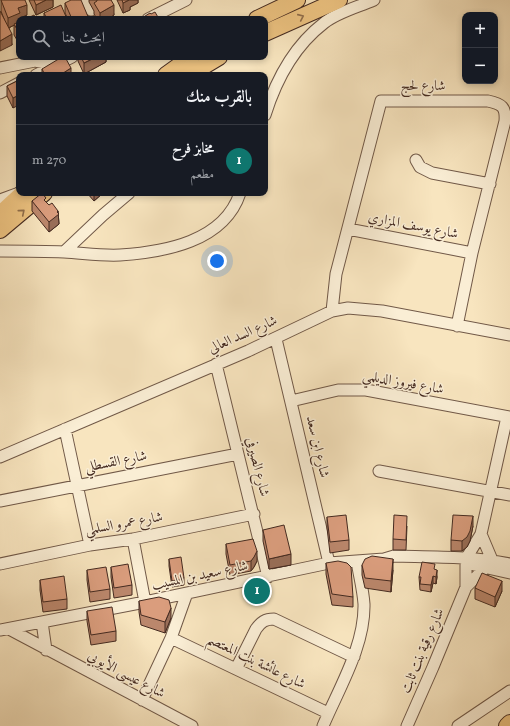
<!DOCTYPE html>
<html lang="ar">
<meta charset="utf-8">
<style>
:root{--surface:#171b24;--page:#242831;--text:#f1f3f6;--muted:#9ea1a6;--line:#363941;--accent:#0f766e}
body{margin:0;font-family:Vollkorn,Amiri,serif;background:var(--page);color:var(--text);direction:rtl}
.controls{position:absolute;right:12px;top:12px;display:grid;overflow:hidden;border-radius:8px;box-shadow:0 2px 6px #0003}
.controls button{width:36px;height:36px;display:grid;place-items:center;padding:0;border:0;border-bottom:1px solid var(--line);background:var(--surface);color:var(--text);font:20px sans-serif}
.you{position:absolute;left:217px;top:261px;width:14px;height:14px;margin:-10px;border:3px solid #fff;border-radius:50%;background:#1a73e8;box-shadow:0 0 0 6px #1a73e833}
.badge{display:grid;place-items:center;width:26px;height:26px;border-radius:50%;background:var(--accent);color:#fff;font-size:13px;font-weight:700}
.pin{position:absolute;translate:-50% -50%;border:2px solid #fff;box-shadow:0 1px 4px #0006}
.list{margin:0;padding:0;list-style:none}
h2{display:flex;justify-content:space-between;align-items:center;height:52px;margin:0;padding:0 16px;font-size:17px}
h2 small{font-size:13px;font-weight:400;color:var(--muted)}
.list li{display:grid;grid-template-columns:26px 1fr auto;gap:12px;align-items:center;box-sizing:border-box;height:72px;padding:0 16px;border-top:1px solid var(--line)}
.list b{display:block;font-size:15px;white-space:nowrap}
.list p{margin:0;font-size:13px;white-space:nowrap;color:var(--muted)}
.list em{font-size:13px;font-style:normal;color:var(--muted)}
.icon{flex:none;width:22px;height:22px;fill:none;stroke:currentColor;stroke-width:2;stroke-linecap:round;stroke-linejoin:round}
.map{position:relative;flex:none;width:510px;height:726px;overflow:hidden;direction:ltr}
.search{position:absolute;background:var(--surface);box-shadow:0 2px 6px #0003;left:16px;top:16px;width:252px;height:44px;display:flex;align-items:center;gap:10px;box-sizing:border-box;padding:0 14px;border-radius:8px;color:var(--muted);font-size:15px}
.panel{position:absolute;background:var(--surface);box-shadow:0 2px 6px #0003;left:16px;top:72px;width:252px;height:124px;border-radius:8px;direction:rtl}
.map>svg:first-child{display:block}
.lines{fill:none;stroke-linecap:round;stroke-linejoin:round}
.minor-casing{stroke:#715948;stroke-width:13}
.highway-casing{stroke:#442a20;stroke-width:18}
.minor{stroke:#faeed5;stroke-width:11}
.highway{stroke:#ecc280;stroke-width:16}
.wall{fill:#bb876c;stroke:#442a20}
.shaded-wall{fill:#996e58;stroke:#442a20}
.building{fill:#da9d7d;stroke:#442a20}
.oneway{stroke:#906e4b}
.labels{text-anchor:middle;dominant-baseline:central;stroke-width:3;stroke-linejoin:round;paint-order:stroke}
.street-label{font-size:14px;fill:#442a20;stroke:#faeed5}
</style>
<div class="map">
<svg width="510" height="726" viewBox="0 0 510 726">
<rect width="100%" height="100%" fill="#f8e5bf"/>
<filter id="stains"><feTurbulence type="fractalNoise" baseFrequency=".005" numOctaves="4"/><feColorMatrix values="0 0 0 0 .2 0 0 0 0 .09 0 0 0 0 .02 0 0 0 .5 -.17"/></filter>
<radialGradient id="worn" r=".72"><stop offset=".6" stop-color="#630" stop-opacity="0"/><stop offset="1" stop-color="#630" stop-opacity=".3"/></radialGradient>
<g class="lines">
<defs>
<path id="minor" d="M86 0 91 10
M148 19 186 0
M0 68 35 61 56 65
M36 75 72 57
M0 93 19 83
M265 115C276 80 294 46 324 23 338 12 358 7 374 0
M416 160 420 167 432 173 490 184
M0 200 19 193
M348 229 472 253
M0 251C21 251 43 251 64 252 83 253 101 256 120 255 164 252 224 242 240 193
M64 252 103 215 129 193
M332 311 336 274 381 101H488C502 104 506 107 505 121L472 253 457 326
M276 339 329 563
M216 364 268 577
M291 401 338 390H366L510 417
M65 429 90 545
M0 457 248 351 332 311 348 308 382 311 510 335
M379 471 510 495
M0 501 238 454
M481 534 492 560
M133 539 145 602
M467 557 481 534 507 417
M0 564 90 545 133 539 254 514
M474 565 510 573
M466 587 486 567
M42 622 46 650
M9 629 192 726
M0 630 145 602 329 563 384 559 394 556C433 557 472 556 510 564
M171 638 328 713
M236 669 256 629C261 622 265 619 274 619L354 657
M142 700 171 638 187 593
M323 726C339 688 365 646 364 604 363 589 359 575 357 561
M407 726 433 667 466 587V565
M458 726 510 691"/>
<path id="highway" d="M257 19 297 0
M265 33 339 0
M166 75 191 57
M189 75 219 57
M0 214 23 193
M0 230 44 193
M507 726 510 723"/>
</defs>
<!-- minor casing -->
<use href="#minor" class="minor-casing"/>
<!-- highway casing -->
<use href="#highway" class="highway-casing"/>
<!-- minor -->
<use href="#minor" class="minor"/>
<!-- highway -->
<use href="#highway" class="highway"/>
</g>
<!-- wall -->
<path class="wall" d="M1 0 27 15 20 18 19 48 17 44V40L14 35V25L9 28 12 45 4 19 1 11Z
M29 0H53V7L36 15Z
M89 0H111L114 15 108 19H97L94 14V11L89 2Z
M117 0H138V3L130 7V10L123 13Z
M65 3 89 19H68L65 13Z
M44 13 67 19H44Z
M78 57H106V62L84 74 78 61Z
M42 69 71 75H42Z
M19 80 13 108 7 96V86Z
M87 193H103L94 201Z
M32 201 46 202 49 205 58 211 59 224 49 232 32 211Z
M327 517 349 540V550L330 553 327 528Z
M407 526 406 550H393V539Z
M473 526 470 541 467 547 462 551H451V540Z
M263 530 291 565 269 569 263 541Z
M226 544 257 561 254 567 251 571 230 575 226 554Z
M169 559 184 578V585L172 587 169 566Z
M326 563 353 597V607L332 605 326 574Z
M362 565 393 570 391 592 365 588 362 575Z
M111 567 132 585V595L114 598 111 577Z
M87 570 110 589V599L90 602 87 580Z
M435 570 437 577 436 584 433 583 431 592 420 590 419 577Z
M40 580 67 599V609L43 612 40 590Z
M475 588 502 591 495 607 475 599Z
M139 601 171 618 165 633 141 625 139 612Z
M87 611 116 631V641L91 645 87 621Z"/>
<!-- shaded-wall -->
<path class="shaded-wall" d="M46 0H53V7L36 15V5Z
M129 0H138V3L130 7V10L123 13V3Z
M27 5V15L20 18V19H19V23L8 28V18L18 8Z
M114 5V15L108 19H100V13Z
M12 34V45L0 51V41Z
M96 57H106V62L84 74V63Z
M71 68V75H60Z
M19 95V105L13 108V98Z
M94 193H103L94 201Z
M58 211 59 224 49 232V222Z
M473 516V526L470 541 467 547 462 551V541Z
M257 551V561L254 567 251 571V561Z
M291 554V565L269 569V559Z
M393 559V570L391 592V581Z
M437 570V577L436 584V577Z
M433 576V583L431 592V585Z
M502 581V591L495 607V597Z
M171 608V618L165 633V622Z"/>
<!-- building -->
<path class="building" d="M1 0H25L27 5 18 8 20 13 8 18Z
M34 0H46L36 5Z
M71 0H81L89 19H72L65 3Z
M97 0H111L114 5 100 13 94 3 97 1Z
M122 0H129L123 3Z
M61 5 67 19H47L44 13Z
M0 11 12 34 0 41Z
M155 12 159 19H142V18L150 13 151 14Z
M34 15 36 19H26Z
M19 22V38L17 34 19 33 14 24Z
M62 57H65L71 68 60 75H45L42 69Z
M81 57H96L84 63Z
M19 80V95L13 98 7 86Z
M42 193 46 198 44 200 49 205 52 203 58 211 57 212 59 214 49 222 32 201Z
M346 515 349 540 330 542 327 517Z
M394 515 407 516 406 540 393 539Z
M453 515 473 516 470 531 467 537 462 541 451 540Z
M284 525 291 554 269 559 263 530Z
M253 539 257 551 254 557 251 561 230 565 226 544Z
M372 556 393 559 391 581 365 578 362 565 365 559Z
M181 557 184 578 172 581 169 559Z
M338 561 347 563 351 567 353 597 332 594 326 563Z
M422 562 435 564 434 569 437 570 436 577 433 576 431 585 420 584 421 577H419Z
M128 564 132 585 114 588 111 567Z
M106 567 110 589 90 592 87 570Z
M482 573 502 581 495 597 475 588Z
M64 576 67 599 43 602 40 580Z
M159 597 169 600 171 608 165 622 141 615 139 601Z
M112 607 116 631 91 635 87 611Z"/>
<!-- one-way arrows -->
<defs><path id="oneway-chevron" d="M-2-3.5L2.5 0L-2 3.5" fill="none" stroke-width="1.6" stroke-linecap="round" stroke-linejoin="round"/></defs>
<g class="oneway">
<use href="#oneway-chevron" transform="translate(301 17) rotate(-24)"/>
<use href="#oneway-chevron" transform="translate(22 212) rotate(-40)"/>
</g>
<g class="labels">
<!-- street labels -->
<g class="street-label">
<text x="423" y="86">شارع لحج</text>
<text transform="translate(413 226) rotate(11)">شارع يوسف المزاري</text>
<text transform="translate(243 335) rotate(-24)">شارع السد العالي</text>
<text transform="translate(403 383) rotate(10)">شارع فيروز الديلمي</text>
<text transform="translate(317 447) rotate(77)">شارع ابن سعد</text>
<text transform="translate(116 462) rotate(-11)">شارع القسطلي</text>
<text transform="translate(257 467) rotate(76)">شارع الصيرفي</text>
<text transform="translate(124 524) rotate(-10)">شارع عمرو السلمي</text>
<text transform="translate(200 576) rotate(-12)">شارع سعيد بن المسيب</text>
<text transform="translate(423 651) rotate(-67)">شارع رقية بنت ثابت</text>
<text transform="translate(256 662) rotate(26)">شارع عائشة بنت المعتصم</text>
<text transform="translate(126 675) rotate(28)">شارع عيسى الأيوبي</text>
</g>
</g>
<rect width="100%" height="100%" filter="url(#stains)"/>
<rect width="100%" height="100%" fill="url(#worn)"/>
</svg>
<div class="controls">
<button>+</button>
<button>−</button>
</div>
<div class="you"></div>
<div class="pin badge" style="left:257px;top:591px">1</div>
<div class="search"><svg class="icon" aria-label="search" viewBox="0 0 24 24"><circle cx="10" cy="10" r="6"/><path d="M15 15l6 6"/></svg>ابحث هنا</div>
<section class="panel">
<h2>بالقرب منك<small></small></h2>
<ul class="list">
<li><span class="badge">1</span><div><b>مخابز فرح</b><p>مطعم</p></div><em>270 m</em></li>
</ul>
</section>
</div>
